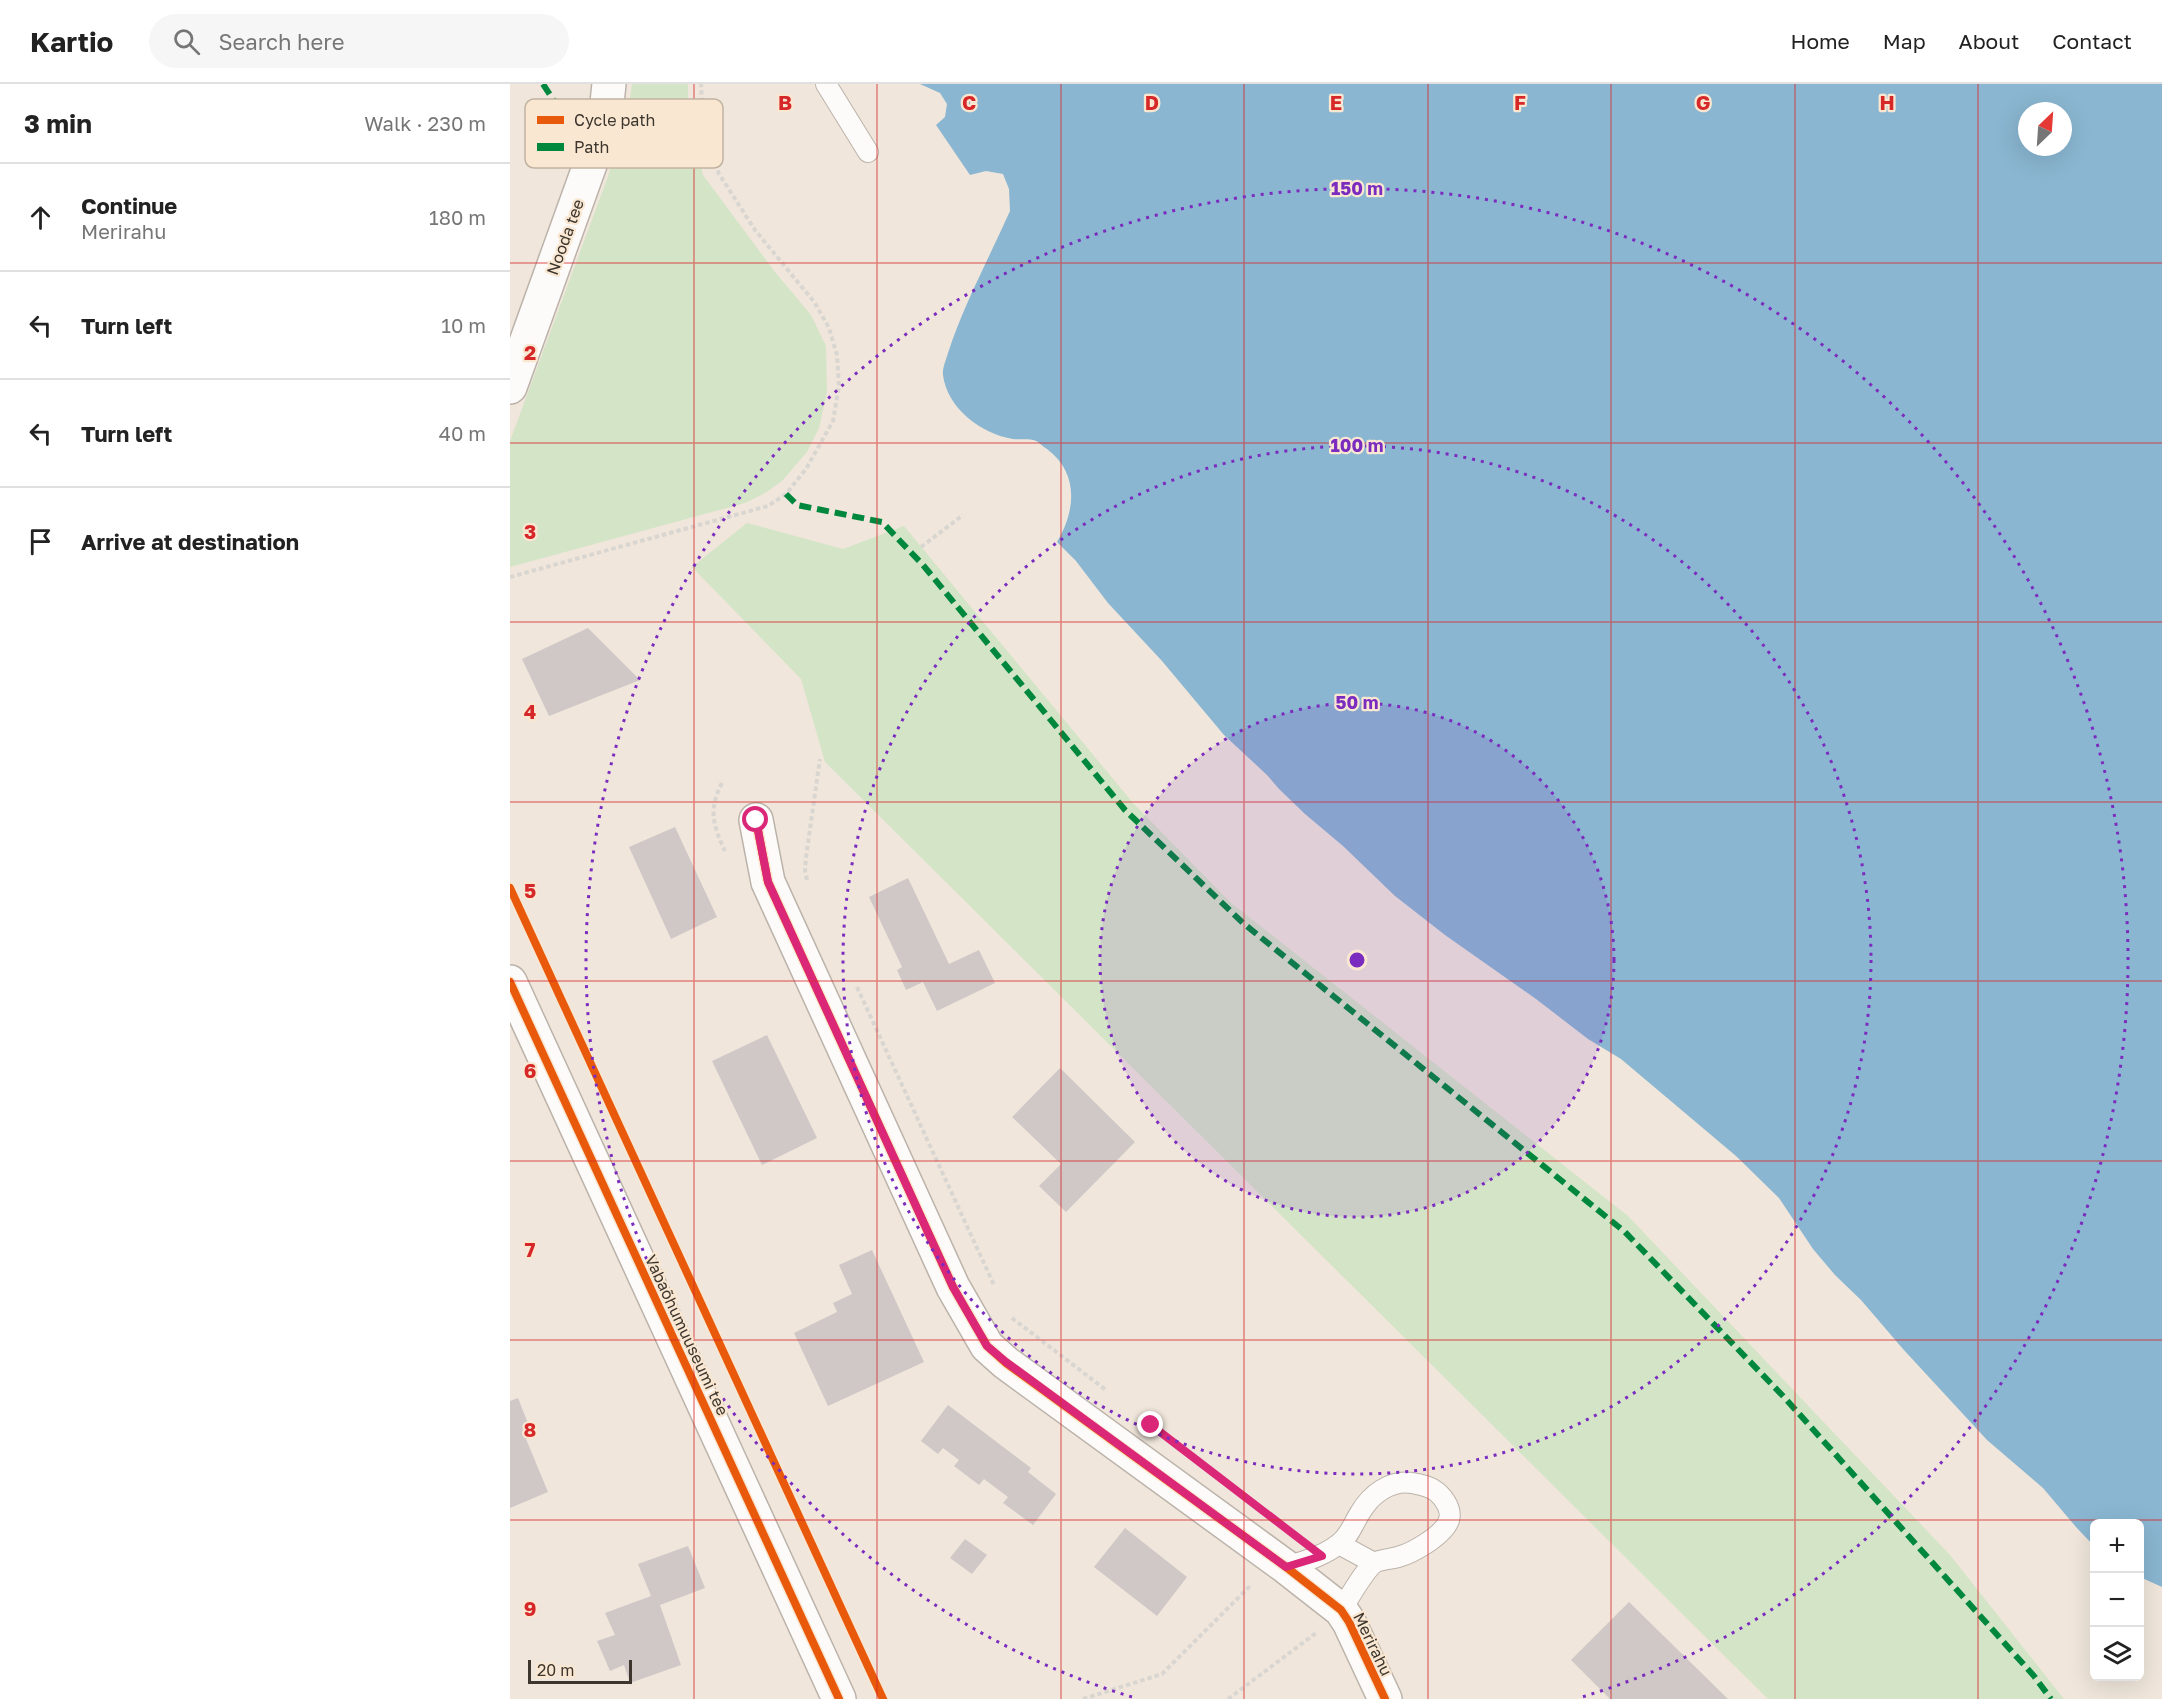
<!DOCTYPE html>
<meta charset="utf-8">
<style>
:root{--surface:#fff;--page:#f6f6f6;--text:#222;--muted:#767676;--line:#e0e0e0}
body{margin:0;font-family:"Golos Text",sans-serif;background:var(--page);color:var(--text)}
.controls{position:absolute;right:18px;bottom:18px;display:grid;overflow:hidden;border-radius:9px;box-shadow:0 6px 24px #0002}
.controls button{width:54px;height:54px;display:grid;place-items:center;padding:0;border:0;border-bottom:2px solid var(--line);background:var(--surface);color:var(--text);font:30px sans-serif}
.compass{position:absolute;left:1508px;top:18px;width:54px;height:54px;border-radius:50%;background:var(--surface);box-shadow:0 6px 24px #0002;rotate:25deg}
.scale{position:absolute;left:18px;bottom:15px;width:104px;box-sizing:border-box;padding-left:6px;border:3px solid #3d362e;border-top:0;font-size:16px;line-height:21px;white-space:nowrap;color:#3d362e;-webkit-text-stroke:4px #f9e7d2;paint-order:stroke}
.stop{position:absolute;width:18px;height:18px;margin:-14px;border:4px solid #db2777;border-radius:50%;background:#fff}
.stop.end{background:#db2777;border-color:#fff;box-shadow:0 2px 6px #0008}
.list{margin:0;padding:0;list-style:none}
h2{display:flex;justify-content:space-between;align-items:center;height:78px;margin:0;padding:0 24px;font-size:26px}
h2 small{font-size:20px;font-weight:400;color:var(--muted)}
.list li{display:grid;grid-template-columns:39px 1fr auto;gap:18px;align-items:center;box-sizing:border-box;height:108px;padding:0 24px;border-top:2px solid var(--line)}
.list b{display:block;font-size:22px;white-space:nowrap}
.list p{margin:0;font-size:20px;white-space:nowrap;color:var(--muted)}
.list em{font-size:20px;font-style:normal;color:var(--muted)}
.icon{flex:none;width:33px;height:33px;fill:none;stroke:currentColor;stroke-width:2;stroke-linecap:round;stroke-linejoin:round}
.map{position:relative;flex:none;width:1652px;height:1615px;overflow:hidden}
header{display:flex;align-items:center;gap:36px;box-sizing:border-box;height:84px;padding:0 30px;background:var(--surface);border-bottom:2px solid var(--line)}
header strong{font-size:28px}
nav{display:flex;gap:33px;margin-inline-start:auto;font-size:21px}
.search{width:420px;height:54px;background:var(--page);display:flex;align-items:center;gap:15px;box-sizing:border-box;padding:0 21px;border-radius:33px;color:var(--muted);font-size:22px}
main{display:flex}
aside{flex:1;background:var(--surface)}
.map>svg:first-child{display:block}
.green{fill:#d4e4c7}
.water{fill:#8ab6d1;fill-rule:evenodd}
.building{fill:#cfc8c7}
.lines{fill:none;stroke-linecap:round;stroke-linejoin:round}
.service-casing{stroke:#bbb3aa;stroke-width:22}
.minor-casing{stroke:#bbb3aa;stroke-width:36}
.tertiary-casing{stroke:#bbb3aa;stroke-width:36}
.path{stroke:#d9d6d2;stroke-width:4;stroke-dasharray:4.5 3;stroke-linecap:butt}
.service{stroke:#fdfbfa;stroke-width:20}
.minor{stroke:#fdfbfa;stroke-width:33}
.tertiary{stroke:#fdfbfa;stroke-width:33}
.quiet{stroke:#00873e;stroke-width:6;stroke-dasharray:12 6;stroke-linecap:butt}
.cycleway-casing{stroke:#f9e7d2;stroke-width:11}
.cycleway{stroke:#e8590c;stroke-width:8}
.route{stroke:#db2777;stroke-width:8}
.grid{fill:none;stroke:#d62828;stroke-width:1.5;stroke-opacity:0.55}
.ring{fill:none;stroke:#7b2cbf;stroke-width:3;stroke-dasharray:3 6}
.labels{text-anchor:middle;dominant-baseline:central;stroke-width:4.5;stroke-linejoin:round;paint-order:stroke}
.street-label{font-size:16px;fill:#3d362e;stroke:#f9e7d2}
.key{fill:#f9e7d2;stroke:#c1b2a1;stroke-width:1.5}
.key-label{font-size:16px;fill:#3d362e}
.grid-label{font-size:20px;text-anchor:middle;font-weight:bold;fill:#d62828;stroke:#f9e7d2;stroke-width:4.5;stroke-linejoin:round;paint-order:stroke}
.centre{fill:#7b2cbf;stroke:#f9e7d2;stroke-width:3}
.ring-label{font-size:18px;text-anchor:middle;font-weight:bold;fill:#7b2cbf;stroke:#f9e7d2;stroke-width:4.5;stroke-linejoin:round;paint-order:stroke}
</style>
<header>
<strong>Kartio</strong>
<div class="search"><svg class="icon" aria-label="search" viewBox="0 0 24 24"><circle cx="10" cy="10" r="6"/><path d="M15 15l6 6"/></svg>Search here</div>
<nav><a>Home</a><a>Map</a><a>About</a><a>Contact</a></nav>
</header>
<main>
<aside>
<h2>3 min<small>Walk · 230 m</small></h2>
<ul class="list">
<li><svg class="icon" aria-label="ahead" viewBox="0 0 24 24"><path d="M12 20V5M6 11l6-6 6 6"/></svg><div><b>Continue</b><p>Merirahu</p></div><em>180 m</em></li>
<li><svg class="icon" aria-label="left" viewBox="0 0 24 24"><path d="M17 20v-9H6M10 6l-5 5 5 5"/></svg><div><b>Turn left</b></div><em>10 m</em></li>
<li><svg class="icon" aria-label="left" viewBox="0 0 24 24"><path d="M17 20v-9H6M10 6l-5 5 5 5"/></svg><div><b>Turn left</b></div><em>40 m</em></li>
<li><svg class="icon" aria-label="arrive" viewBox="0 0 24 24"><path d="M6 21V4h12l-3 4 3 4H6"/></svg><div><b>Arrive at destination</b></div></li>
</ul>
</aside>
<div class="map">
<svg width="1652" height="1615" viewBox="0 0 1652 1615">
<rect width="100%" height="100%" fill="#f0e6db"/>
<!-- green -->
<path class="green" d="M122 0H178V21L193 91 265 188 301 231 316 262 317 308 309 344 297 368 272 397 255 409 235 419 0 483V357L97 95 117 33Z
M237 439 333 465 394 442 623 719 720 818 1118 1132 1440 1471 1554 1615H1258L315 678 291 595 182 483Z"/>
<!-- water -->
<path class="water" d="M410 0H1652V1503L1630 1493V1440H1584V1462L1566 1443 1533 1404 1477 1356 1393 1265 1351 1216 1325 1191 1303 1165 1269 1114 1226 1072 1111 975 1078 955 1026 915 935 851 885 812 833 762 795 730 769 705 757 691 714 651 652 577 598 519 566 477 547 458C566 426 569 389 537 365 533 363 529 358 526 357 519 354 510 356 503 355 471 350 437 324 433 291 432 285 436 276 438 269 454 220 479 174 500 127L499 105 493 90 476 87 460 91 426 41 435 33 437 20 430 9ZM1517 27H1553V63H1517Z"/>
<!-- building -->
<path class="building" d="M78 544 130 596 39 632 12 575Z
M165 743 207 833 161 855 119 763Z
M398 794 439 880 469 866 485 899 427 927 413 898 396 906 387 886 392 883 359 813Z
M257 951 307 1054 252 1081 202 977Z
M550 984 625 1058 556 1128 529 1102 551 1080 502 1033Z
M362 1166 414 1278 318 1322 284 1249 327 1228 323 1219 342 1210 329 1181Z
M8 1314 23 1352 16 1355 38 1408 0 1424V1317Z
M438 1321 521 1384 518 1388 546 1410 523 1441 493 1419 498 1413 474 1395 469 1401 444 1382 449 1376 433 1364 428 1370 411 1357Z
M615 1444 677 1493 647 1532 584 1483Z
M455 1455 477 1471 462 1490 440 1474Z
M178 1462 195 1504 150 1521 171 1581 120 1599 114 1581 100 1587 87 1557 105 1551 95 1529 141 1512 128 1480Z
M1119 1518 1218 1615H1100L1061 1576Z"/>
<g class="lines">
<defs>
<path id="service" d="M316 0 358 68
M829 1460 864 1479
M776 1483C795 1477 814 1472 830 1459 840 1451 843 1440 850 1429 861 1410 880 1396 902 1399 912 1401 920 1402 927 1408 935 1415 942 1426 939 1436 934 1451 903 1469 888 1473 881 1475 872 1475 866 1478 856 1483 838 1516 831 1526"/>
<path id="minor" d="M0 303 82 75 96 28 99 0
M246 736 258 798 443 1203 477 1262 496 1279 776 1483 831 1526 839 1538 875 1615"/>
<path id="tertiary" d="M0 898 329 1615"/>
</defs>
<!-- service casing -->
<use href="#service" class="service-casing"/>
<!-- minor casing -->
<use href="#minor" class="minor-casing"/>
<!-- tertiary casing -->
<use href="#tertiary" class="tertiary-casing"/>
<!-- path -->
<path class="path" d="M411 463 453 431
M0 493 258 422 276 410 296 385 323 337 329 302 327 271 319 244 305 219 245 146 209 90 193 38 191 0
M212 699C198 725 203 742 215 767
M297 796 295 787 296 773 310 675
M0 812 3 811
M347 903 484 1201
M502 1234 596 1306
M573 1615 652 1590 742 1500
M718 1615 806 1549"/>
<!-- service -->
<use href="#service" class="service"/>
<!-- minor -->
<use href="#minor" class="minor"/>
<!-- tertiary -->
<use href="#tertiary" class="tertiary"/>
<!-- quiet -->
<path class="quiet" d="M33 0 82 75
M276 410 287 421 372 438 413 481 615 726 733 839 1115 1148 1274 1313 1524 1592 1541 1615"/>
<defs>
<path id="cycleway" d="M246 736 258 798 443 1203 477 1262 496 1279 776 1483 831 1526 839 1538 875 1615
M0 804 373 1615
M0 898 329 1615"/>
</defs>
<!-- cycleway casing -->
<use href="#cycleway" class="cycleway-casing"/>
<!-- cycleway -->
<use href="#cycleway" class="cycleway"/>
</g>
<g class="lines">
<!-- route -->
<path class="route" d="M246 736 258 798 443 1203 477 1262 496 1278 776 1483 812 1472 641 1341"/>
</g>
<!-- grid -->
<path class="grid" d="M184 0V1615M367 0V1615M551 0V1615M734 0V1615M918 0V1615M1101 0V1615M1285 0V1615M1468 0V1615M0 179H1652M0 359H1652M0 538H1652M0 718H1652M0 897H1652M0 1077H1652M0 1256H1652M0 1436H1652"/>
<!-- distance rings -->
<circle cx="847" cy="876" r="257" fill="#7b2cbf" fill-opacity=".12"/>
<g class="ring">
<circle cx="847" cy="876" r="257"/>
<circle cx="847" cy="876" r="514"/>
<path d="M622 1613A771 771 0 1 1 1072 1613"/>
</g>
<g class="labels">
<!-- street labels -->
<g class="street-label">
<text transform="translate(55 153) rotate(-70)">Nooda tee</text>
<text transform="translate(177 1251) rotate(65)">Vabaõhumuuseumi tee</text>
<text transform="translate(863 1560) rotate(64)">Merirahu</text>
</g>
</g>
<!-- legend -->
<rect x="15" y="15" width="198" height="69" rx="9" class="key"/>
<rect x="27" y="32" width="27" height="8" fill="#e8590c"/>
<rect x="27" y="59" width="27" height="8" fill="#00873e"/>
<g class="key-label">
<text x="64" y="42">Cycle path</text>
<text x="64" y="69">Path</text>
</g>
<g class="grid-label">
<text x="275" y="26">B</text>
<text x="459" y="26">C</text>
<text x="642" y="26">D</text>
<text x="826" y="26">E</text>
<text x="1010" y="26">F</text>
<text x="1193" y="26">G</text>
<text x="1377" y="26">H</text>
<text x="20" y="276">2</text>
<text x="20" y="455">3</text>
<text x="20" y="635">4</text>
<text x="20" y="814">5</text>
<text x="20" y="994">6</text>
<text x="20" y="1173">7</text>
<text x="20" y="1353">8</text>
<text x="20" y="1532">9</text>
</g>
<circle cx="847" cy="876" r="9" class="centre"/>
<g class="ring-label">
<text x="847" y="111">150 m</text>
<text x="847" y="368">100 m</text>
<text x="847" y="625">50 m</text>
</g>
</svg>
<div class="controls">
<button>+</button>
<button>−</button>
<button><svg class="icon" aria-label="layers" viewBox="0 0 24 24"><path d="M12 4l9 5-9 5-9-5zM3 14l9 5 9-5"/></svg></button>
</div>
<svg class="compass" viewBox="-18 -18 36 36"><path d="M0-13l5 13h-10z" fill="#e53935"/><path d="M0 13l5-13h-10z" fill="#767676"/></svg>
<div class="scale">20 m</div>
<div class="stop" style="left:246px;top:736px"></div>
<div class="stop end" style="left:641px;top:1341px"></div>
</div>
</main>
